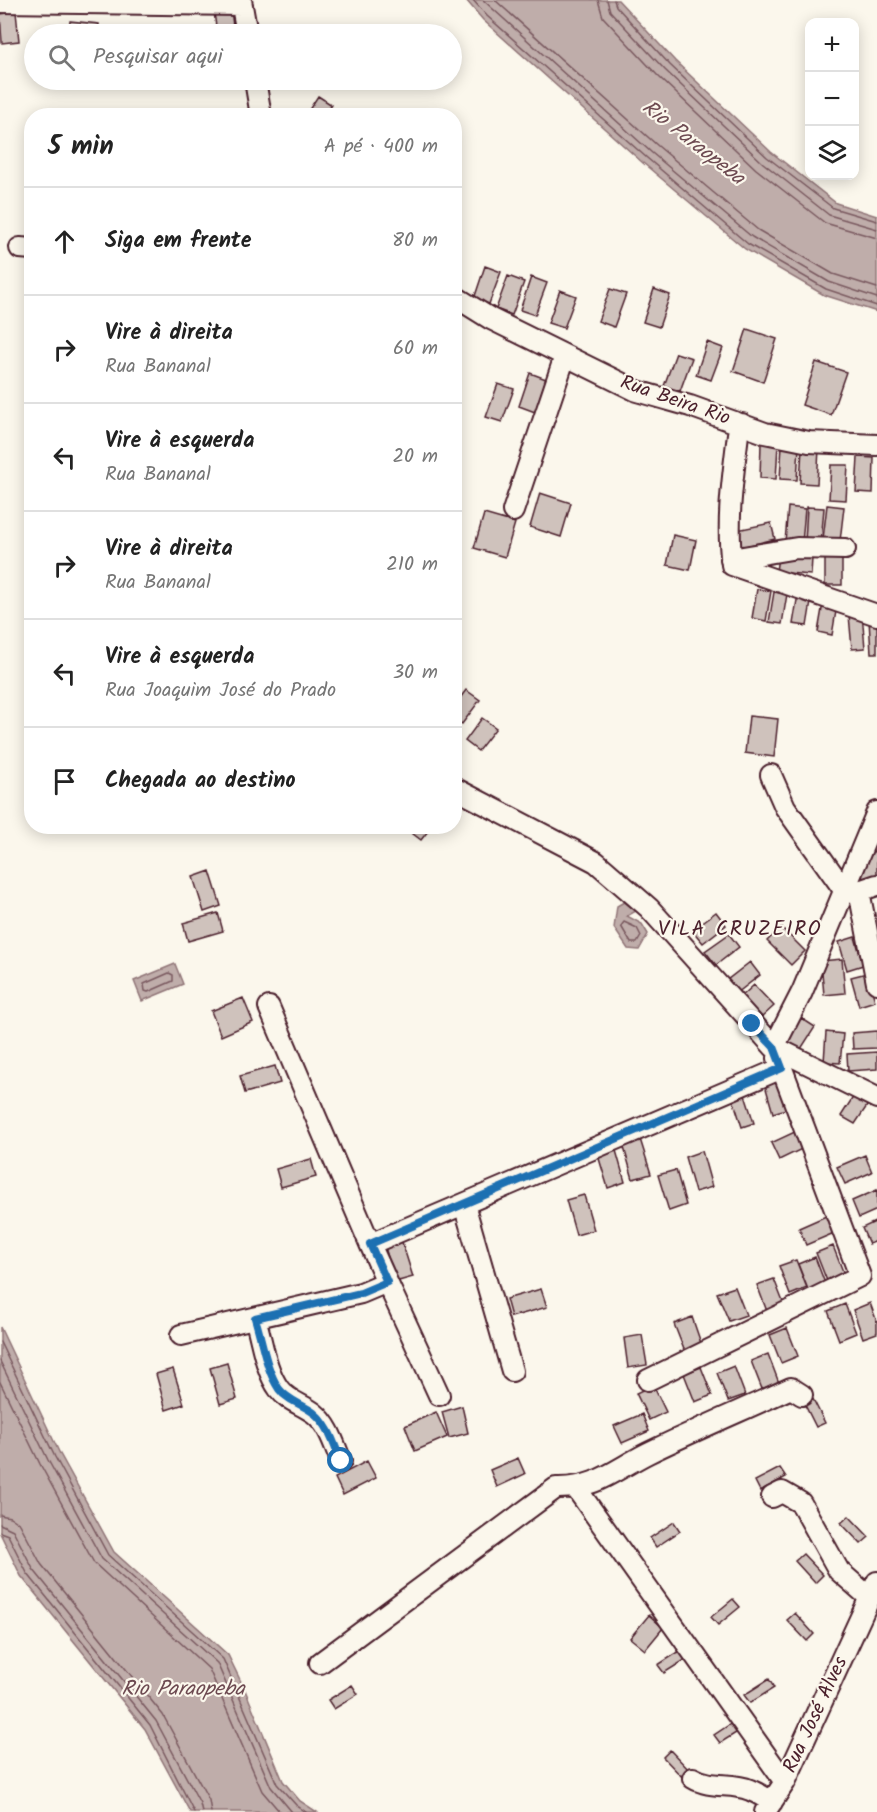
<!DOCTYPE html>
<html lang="pt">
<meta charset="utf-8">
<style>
:root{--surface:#fff;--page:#f2f2f2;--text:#222;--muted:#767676;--line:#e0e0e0}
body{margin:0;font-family:Kalam,sans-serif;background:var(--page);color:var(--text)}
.controls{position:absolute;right:18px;top:18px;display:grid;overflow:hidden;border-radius:12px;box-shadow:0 3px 15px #0003}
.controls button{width:54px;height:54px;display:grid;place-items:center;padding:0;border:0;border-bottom:2px solid var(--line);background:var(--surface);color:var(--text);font:30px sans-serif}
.stop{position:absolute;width:18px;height:18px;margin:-14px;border:4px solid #1f6fb2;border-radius:50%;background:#fff}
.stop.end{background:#1f6fb2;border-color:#fff;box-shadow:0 2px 6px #0008}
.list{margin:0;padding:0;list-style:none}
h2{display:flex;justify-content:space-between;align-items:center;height:78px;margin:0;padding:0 24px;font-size:26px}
h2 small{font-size:20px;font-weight:400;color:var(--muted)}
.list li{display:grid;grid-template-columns:39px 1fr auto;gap:18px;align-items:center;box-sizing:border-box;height:108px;padding:0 24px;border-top:2px solid var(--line)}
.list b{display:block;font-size:22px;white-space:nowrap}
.list p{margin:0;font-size:20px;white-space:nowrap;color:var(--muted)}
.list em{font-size:20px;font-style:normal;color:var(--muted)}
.icon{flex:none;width:33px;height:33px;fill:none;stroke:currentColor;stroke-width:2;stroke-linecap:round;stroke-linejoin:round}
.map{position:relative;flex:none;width:877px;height:1812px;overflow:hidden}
.search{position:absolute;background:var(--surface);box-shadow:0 3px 15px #0003;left:24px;top:24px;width:438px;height:66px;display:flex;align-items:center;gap:15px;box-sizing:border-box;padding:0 21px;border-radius:33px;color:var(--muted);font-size:22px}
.panel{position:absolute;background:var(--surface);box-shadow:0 3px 15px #0003;left:24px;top:108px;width:438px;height:726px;border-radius:24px}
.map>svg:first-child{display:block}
.water{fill:#bfadaa;stroke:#907477;stroke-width:1.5}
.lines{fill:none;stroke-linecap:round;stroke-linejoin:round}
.shore{stroke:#79585e;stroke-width:1.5}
.building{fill:#cfc2bc;stroke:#4a1f2b;stroke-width:1.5}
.minor-casing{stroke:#4a1f2b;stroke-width:24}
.minor{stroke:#fbf7ec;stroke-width:20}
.route{stroke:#1f6fb2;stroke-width:8}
.labels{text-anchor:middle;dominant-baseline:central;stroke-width:4.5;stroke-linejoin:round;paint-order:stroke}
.street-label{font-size:20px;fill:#4a1f2b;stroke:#fbf7ec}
.water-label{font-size:21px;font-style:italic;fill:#6d4a51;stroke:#fbf7ec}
.neighbourhood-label{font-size:21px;letter-spacing:1.5px;fill:#4a1f2b;stroke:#fbf7ec}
</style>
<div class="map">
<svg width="877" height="1812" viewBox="0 0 877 1812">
<rect width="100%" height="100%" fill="#fbf7ec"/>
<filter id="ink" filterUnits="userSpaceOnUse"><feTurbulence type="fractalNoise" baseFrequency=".0167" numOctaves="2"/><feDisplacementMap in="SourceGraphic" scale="12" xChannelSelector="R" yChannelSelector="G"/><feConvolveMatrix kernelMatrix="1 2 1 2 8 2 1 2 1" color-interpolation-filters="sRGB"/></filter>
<g filter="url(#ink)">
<!-- water -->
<path class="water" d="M466 0H618L675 61 771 152 836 203 877 216V312L824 295 745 249 643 163 483 20Z
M624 902 636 911 627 916 642 924 648 934 639 950 628 949 614 928 617 906Z
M175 964 183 984 142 1001 134 981Z
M0 1327 60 1454 114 1552 228 1655 245 1690 283 1781 300 1801 317 1812H190L145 1729 21 1576 0 1533Z"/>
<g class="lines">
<!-- shore -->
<path class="shore" d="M473 0 487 16 647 158 748 244 826 289 877 306
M483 0 652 153 752 237 829 282 877 298
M495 0 658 146 758 230 833 274 877 288
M598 0 603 17 658 76 756 169 825 223 877 238
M607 0 610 11 665 70 763 163 829 215 877 229
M614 0 616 6 670 65 767 157 833 208 877 221
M624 922 637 928 641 936 637 943H631L621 926Z
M169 973 173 975V981L148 992 145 991 144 984Z
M0 1342 55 1457 108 1555 223 1659 277 1784 296 1805 306 1812
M0 1361 48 1460 102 1559 217 1663 271 1787 292 1812
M0 1382 40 1464 94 1563 209 1669 262 1791 280 1812
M0 1515 10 1517 20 1524 41 1564 163 1715 209 1800 211 1812
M0 1524 13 1530 33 1569 156 1721 200 1803 202 1812
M0 1532 8 1535 27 1573 150 1725 194 1812"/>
</g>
<!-- building -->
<path class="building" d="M231 10 234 34H217L214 12Z
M16 12 19 41 2 43 0 14Z
M70 21 99 24 98 34H68Z
M318 96 332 105 324 116H305Z
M485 266 501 272 489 304 474 299Z
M508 276 524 282 512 315 496 309Z
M531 277 547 283 535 315 520 310Z
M610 289 626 294 614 327 598 321Z
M654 289 670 295 659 327 643 322Z
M560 290 576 296 564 328 548 323Z
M747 329 777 339 763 382 733 371Z
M707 342 723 348 711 380 696 375Z
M676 353 692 358 680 391 664 386Z
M816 362 846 372 831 415 802 405Z
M530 373 546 379 535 412 519 406Z
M498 384 514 389 502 422 486 417Z
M761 443 778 444 776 479 760 478Z
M782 445 799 446 797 480 780 479Z
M802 448 819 449 817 484 800 483Z
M858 457 874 458 873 493 856 492Z
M831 465H848L846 500 829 499Z
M540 493 571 503 561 537 530 527Z
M827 505 844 507 840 541 823 539Z
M788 507 805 509 802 543 785 542Z
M807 507 824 508 821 542H805Z
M484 514 515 523 505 557 474 548Z
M771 523 775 539 741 547 737 530Z
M673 535 696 540 690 570 667 565Z
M825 551H842V585H825Z
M778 556 812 558 811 575 776 572Z
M757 589 771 591 766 621 752 618Z
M774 592 787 594 782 624 769 622Z
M798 594 812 596 807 626 793 624Z
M823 603 837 605 832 635 818 632Z
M862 614 865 648 852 649 849 615Z
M877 619V653H871L869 620Z
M466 690 480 700 462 724 454 718V706Z
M749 716 778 719 774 757 745 753Z
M482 718 496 728 478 751 465 741Z
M411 826H432L421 840 408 830Z
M871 850 877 854V873L870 884 856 875Z
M210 871 221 906 204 912 193 877Z
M716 912 726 925 703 943 692 930Z
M218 913 223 931 188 941 183 923Z
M781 927 805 951 791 965 767 941Z
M729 934 739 947 716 965 705 951Z
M855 937 863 965 847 970 839 942Z
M842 959 845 993 824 995 821 961Z
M750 962 760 975 737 993 727 980Z
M867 973 875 1001 859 1006 851 977Z
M754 985 774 1006 761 1018 742 996Z
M243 998 253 1022 221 1036 211 1011Z
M801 1018 815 1027 799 1052 785 1043Z
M877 1031V1048L853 1049 852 1033Z
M826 1032 843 1034 840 1063 824 1062Z
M877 1052V1069L848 1071 847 1054Z
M275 1066 280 1083 245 1093 240 1076Z
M777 1081 786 1109 773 1113 765 1085Z
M857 1091 871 1100 855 1124 841 1116Z
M745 1095 754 1123 742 1127 733 1099Z
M799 1130 806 1147 779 1160 771 1143Z
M640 1139 651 1174 633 1179 623 1144Z
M615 1147 625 1182 608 1188 597 1152Z
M702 1151 712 1187 695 1192 685 1157Z
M865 1155 872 1172 845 1184 837 1167Z
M311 1159 316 1177 281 1187 276 1169Z
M676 1170 686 1205 669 1211 658 1175Z
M877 1190V1210L859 1218 852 1201Z
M584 1195 594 1230 576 1235 566 1200Z
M826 1216 834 1233 806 1245 799 1228Z
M877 1221V1241L869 1244 862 1228Z
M402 1242 413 1277 395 1282 385 1247Z
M833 1246 844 1274 827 1281 816 1253Z
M815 1257 826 1286 809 1292 798 1264Z
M796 1260 807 1288 790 1295 779 1266Z
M774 1279 785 1307 768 1314 757 1285Z
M735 1287 746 1315 729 1321 717 1293Z
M541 1289 547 1307 511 1317 506 1299Z
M870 1303 877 1322V1333L863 1338 853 1310Z
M845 1304 856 1333 839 1340 828 1311Z
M692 1317 702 1346 685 1352 674 1324Z
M787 1328 798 1356 781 1363 770 1335Z
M642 1335 647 1365 628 1368 624 1338Z
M768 1354 779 1383 762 1389 751 1361Z
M227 1363 237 1399 220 1404 210 1368Z
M734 1366 745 1395 728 1401 717 1373Z
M701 1367 712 1395 695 1402 684 1374Z
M173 1369 184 1404 166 1410 156 1374Z
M653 1385 666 1412 649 1420 636 1393Z
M812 1397 825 1423 816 1427 803 1401Z
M462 1406 468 1433 449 1438 442 1412Z
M436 1412 447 1437 415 1451 405 1426Z
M642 1414 649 1431 622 1443 614 1426Z
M518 1458 525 1474 497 1487 490 1470Z
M367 1461 376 1478 343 1495 335 1478Z
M780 1468 786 1477 760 1491 755 1481Z
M849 1516 869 1537 861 1544 841 1523Z
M674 1522 680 1531 656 1547 650 1538Z
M803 1554 823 1575 815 1583 795 1561Z
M733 1599 740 1607 718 1625 711 1617Z
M795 1613 814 1634 807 1641 787 1620Z
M649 1615 663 1628 645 1650 630 1638Z
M683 1649 688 1658 664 1673 658 1665Z
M769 1679 774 1688 750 1703 744 1695Z
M352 1685 358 1694 334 1709 328 1700Z
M738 1719 744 1728 720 1743 714 1735Z
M670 1750 690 1771 683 1778 663 1757Z"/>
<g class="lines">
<defs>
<path id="minor" d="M241 0 247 34
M0 2 242 5
M255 80 261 116
M20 248 32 249
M454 296 491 319 637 391 690 406 765 433 809 442 877 445
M742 424 738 434C733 477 726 521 732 565L877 615
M513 511 565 356
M731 559 797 548 845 549
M771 775 785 807 844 890
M454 788 596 862 649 908 774 1047 877 1098
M877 885 859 891 877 983
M269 1007 370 1244
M774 1047 802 992 877 812
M464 1204 512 1371
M387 1282 439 1395
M255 1318C262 1340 265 1370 279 1389 288 1401 302 1404 314 1413 329 1425 334 1444 341 1461
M181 1335 361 1293 387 1282 370 1244 782 1068
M648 1380 860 1276 778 1058
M576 1488 785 1782
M772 1497 782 1492 801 1503 839 1571 870 1598
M320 1663 556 1488C596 1489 614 1470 648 1453 695 1430 743 1410 791 1388L802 1395
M693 1778C711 1789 731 1782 750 1790 758 1793 765 1798 772 1802
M765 1812 785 1782 877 1582"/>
</defs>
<!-- minor casing -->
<use href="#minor" class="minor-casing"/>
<!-- minor -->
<use href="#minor" class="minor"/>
</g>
</g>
<g class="lines" filter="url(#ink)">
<!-- route -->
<path class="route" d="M341 1461C334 1444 329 1425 314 1413 302 1404 288 1401 279 1389 266 1370 262 1340 255 1318L361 1293 387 1282 370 1244 782 1068 774 1047 752 1024"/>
</g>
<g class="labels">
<!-- street labels -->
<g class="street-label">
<text transform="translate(675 401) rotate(19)">Rua Beira Rio</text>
<text transform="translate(816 1715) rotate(-65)">Rua José Alves</text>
</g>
<!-- water labels -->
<g class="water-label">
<text transform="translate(693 143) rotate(38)">Rio Paraopeba</text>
<text x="183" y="1689">Rio Paraopeba</text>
</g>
<!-- neighbourhood labels -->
<g class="neighbourhood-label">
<text x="740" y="929">VILA CRUZEIRO</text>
</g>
</g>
</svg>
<div class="controls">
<button>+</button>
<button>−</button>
<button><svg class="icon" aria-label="layers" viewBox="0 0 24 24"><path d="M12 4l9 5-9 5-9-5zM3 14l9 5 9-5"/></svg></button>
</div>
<div class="stop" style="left:341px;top:1461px"></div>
<div class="stop end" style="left:752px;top:1024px"></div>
<div class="search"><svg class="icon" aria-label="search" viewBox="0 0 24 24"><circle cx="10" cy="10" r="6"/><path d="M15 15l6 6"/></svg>Pesquisar aqui</div>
<section class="panel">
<h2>5 min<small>A pé · 400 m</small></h2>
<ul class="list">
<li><svg class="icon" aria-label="ahead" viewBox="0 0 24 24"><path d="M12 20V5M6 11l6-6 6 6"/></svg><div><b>Siga em frente</b></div><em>80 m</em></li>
<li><svg class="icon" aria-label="right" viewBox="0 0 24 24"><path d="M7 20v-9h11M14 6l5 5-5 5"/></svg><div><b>Vire à direita</b><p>Rua Bananal</p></div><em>60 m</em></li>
<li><svg class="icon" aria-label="left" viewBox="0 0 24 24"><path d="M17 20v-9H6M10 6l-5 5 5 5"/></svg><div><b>Vire à esquerda</b><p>Rua Bananal</p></div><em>20 m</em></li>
<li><svg class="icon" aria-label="right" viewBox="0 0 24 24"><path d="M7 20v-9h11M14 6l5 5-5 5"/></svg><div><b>Vire à direita</b><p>Rua Bananal</p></div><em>210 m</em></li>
<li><svg class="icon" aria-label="left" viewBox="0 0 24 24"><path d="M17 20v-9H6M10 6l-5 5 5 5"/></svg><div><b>Vire à esquerda</b><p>Rua Joaquim José do Prado</p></div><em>30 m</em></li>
<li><svg class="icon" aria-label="arrive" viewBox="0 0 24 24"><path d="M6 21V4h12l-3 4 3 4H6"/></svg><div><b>Chegada ao destino</b></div></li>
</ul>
</section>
</div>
